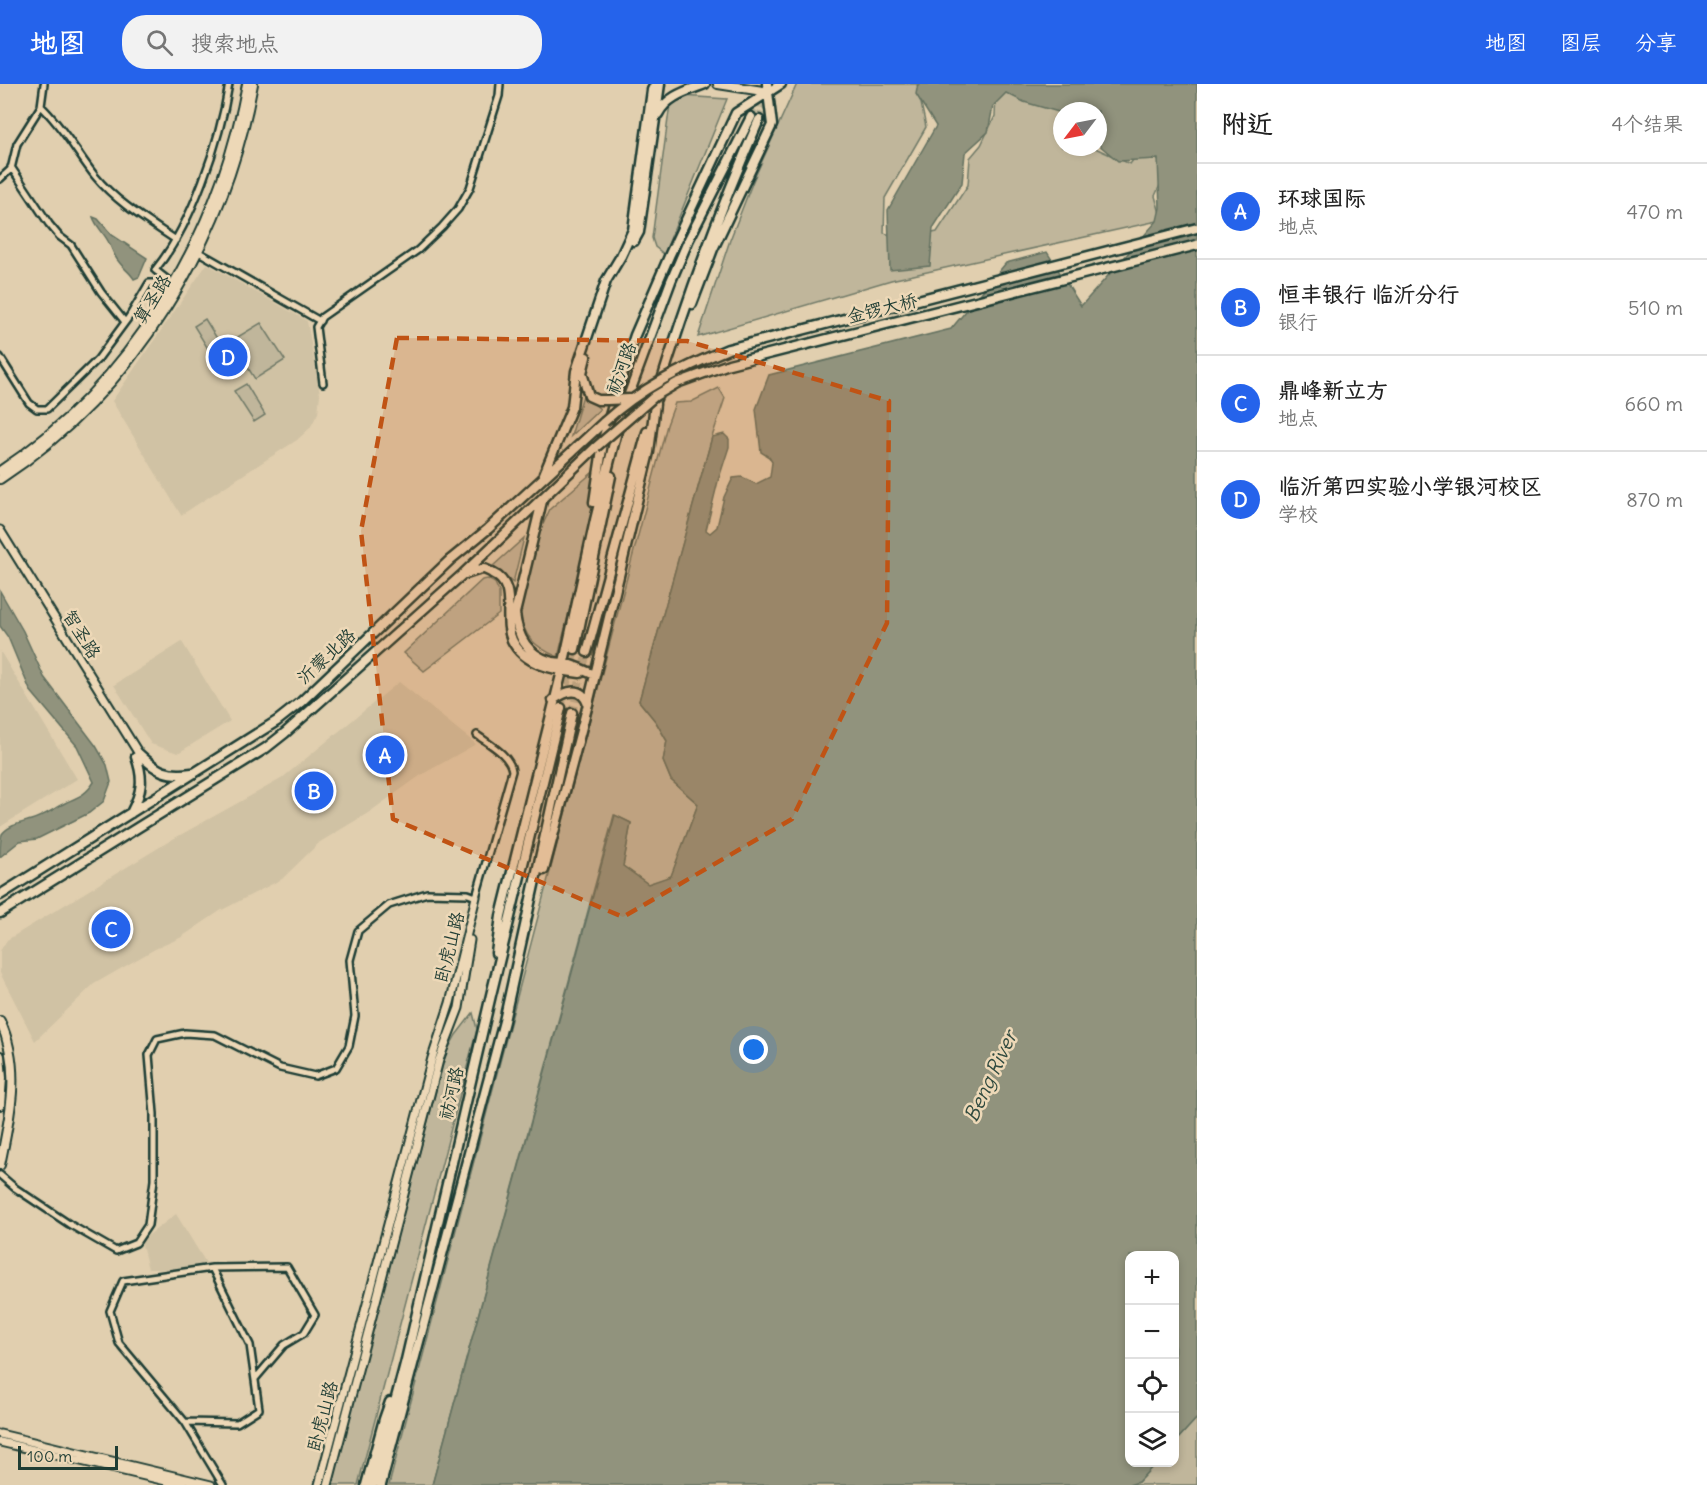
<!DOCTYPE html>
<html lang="zh">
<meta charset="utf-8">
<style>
:root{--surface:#fff;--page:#f2f2f2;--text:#222;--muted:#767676;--line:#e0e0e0;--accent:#2563eb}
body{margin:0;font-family:Delius,"LXGW WenKai TC",sans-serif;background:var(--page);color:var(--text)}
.controls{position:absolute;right:18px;bottom:18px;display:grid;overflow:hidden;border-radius:12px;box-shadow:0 3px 9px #0003}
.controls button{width:54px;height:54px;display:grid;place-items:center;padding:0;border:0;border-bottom:2px solid var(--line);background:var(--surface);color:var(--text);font:30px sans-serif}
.compass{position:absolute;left:1053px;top:18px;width:54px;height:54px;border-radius:50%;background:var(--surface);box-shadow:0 3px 9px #0003;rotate:238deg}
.scale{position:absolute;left:18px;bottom:15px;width:100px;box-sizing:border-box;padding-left:6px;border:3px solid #1f3d34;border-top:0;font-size:16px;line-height:21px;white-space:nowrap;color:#1f3d34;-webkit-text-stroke:4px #edd8b7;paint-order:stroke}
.you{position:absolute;left:754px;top:966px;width:21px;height:21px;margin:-15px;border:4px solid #fff;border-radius:50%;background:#1a73e8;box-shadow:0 0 0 9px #1a73e833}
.badge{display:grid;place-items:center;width:39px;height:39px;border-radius:50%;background:var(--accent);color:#fff;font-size:20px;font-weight:700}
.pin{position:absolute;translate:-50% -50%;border:3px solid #fff;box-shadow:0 2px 6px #0006}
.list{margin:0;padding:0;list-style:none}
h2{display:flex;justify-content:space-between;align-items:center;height:78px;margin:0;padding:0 24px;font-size:26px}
h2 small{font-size:20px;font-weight:400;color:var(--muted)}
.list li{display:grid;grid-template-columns:39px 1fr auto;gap:18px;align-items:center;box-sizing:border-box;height:96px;padding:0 24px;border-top:2px solid var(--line)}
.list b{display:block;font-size:22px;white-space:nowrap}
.list p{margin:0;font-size:20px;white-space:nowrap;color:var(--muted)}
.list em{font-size:20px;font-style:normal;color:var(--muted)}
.icon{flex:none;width:33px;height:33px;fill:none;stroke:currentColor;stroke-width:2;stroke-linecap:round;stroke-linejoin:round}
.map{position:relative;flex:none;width:1197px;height:1401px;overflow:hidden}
header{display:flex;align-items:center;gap:36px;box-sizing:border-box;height:84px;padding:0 30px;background:var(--accent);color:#fff}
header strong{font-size:28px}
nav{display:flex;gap:33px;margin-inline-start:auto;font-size:21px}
.search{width:420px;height:54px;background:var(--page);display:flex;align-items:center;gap:15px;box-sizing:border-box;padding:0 21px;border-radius:24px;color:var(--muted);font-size:22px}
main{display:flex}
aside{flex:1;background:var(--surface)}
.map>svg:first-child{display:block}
.built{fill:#d0c2a4}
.green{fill:#c0b69b;stroke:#707a68;stroke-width:1.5}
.water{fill:#91937d;stroke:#637160;stroke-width:1.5}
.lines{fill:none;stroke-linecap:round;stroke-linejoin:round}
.primary-tunnel{stroke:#bab296;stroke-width:8;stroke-dasharray:8 4;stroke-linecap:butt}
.minor-casing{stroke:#1f3d34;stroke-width:10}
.tertiary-casing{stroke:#1f3d34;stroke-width:11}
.secondary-casing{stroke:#1f3d34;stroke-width:12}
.primary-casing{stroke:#1f3d34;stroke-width:13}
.minor{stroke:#edd8b7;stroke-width:5}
.tertiary{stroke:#edd8b7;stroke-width:7}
.secondary{stroke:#edd8b7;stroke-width:8}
.primary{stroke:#edd8b7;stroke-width:8}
.primary-bridge-casing{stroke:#1f3d34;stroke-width:13;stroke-linecap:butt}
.primary-bridge{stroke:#edd8b7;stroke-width:8}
.marked{fill:#c05314;fill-opacity:0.2;stroke:#c05314;stroke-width:4.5;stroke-dasharray:12 8;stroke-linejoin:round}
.labels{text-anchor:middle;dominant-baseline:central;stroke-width:5;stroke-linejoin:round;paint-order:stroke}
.street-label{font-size:18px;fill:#1f3d34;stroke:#edd8b7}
.water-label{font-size:20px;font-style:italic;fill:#304a3f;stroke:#edd8b7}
</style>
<header>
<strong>地图</strong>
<div class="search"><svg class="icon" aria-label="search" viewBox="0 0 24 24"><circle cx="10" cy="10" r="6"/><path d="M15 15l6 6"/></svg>搜索地点</div>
<nav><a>地图</a><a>图层</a><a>分享</a></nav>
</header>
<main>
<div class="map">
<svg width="1197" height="1401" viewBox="0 0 1197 1401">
<rect width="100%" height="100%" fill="#e1cfaf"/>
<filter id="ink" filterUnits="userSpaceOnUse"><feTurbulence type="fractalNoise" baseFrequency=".0167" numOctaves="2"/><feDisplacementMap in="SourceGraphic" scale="12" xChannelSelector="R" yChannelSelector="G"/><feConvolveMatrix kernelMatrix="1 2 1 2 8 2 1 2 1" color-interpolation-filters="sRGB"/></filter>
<g filter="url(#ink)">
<!-- built -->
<path class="built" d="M207 180 307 237 320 310 318 329 310 344 297 356 181 431 112 317Z
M182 558 230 637 178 669 151 660 114 601Z
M0 567 77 695 0 743Z
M399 598 476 660 421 691 368 729 320 758 282 795 220 827 180 854 155 865 94 900 35 957 0 889V867L7 856 173 755 281 695Z
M176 1130 206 1179 174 1185H148L141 1157Z"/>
<!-- green -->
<path class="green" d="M797 0H917L926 43 885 114 884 149 904 155 937 148 968 101 970 74 981 61 995 32 996 12 1005 4 1062 27V63H1093L1130 80 1137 71 1146 66 1161 79 1163 94 1155 112 1162 136 891 196 698 253 730 156 753 97Z
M682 12 727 15 664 170 655 163 652 154 670 20Z
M205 235 229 274 218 281 194 242Z
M261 239 285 276 255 295 231 257Z
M246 300 265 331 254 338 234 307Z
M719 304 725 314 712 353 639 617 656 638 667 657 663 677 671 696 698 720 671 793 648 800 623 782 631 739 614 731 432 1401H389L667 341 675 319 691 318Z
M583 311 600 325 571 352Z
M606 377 558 573C535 563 523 553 520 527L540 447 550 425Z
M524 454 513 499 493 482Z
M488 495 495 499 499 508V530L424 587 404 569 482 496Z
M473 929 477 945 358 1401H331L446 969 456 951Z
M1197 1334V1401H1129L1138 1398 1156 1379 1174 1378 1175 1358Z"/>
<!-- water -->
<path class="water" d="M918 0H1197V1334L1175 1358 1174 1172H1130V1378L1156 1379 1138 1398 1129 1401H432L615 731 631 739 623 782 648 800 671 792 698 720 671 696 663 677 667 657 656 638 639 617 712 353 724 350 729 355V363L718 397 706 446 710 449 717 443 724 413 733 394 742 393 756 400 770 393 772 378 769 373 761 368 756 325 769 291 951 245 1006 179 1047 168 1081 222 1157 137 1160 124 1158 75 1118 77 1098 60V27H1062V29L1024 18 1006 9 993 22 988 48 965 69 962 99 933 144 930 182 890 186 888 126 936 42 916 10Z
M93 133 98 135 112 151 147 174 139 193 134 195C130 188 124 185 119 178 113 171 112 164 108 157 103 148 96 142 93 133Z
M0 507 23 547 44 593 96 662 107 681 111 698 104 717 89 729 37 755 20 757 0 773C0 767 0 755 2 750 9 741 21 739 31 736 44 732 53 725 65 719 78 713 86 711 94 698L77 662 30 606 8 553 0 542Z"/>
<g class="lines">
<!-- primary-tunnel -->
<path class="primary-tunnel" d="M751 33 761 11
M759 36 769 14
M561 624 575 565
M572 629 587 568"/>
<defs>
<path id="minor" d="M41 22C63 43 77 69 95 92 117 119 148 137 176 156
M11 83 49 140 59 152 71 161 101 208 125 238
M0 95 11 85 17 60 41 22 44 0
M197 167 320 237
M173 200 155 186C192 141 220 57 229 0
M0 273 29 319 37 325H47L98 275 129 233 149 199H154L167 210
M323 299 316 243 322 233 418 166 442 143 458 125 470 104 481 69 499 12 500 0
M0 1091 15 1104 69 1140 116 1167 136 1159 148 1141 154 1096V1030L149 971 157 955 185 949 215 951 280 984 315 992 336 984 349 962 355 932 350 876 358 847 389 821 427 809 468 810 476 813 512 687C510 671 489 660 477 651
M212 1184 250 1261 259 1325 237 1339 185 1338 223 1401
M185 1338 119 1259 110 1227 123 1197 212 1184 287 1183 315 1231 304 1249 284 1261 255 1295"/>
<path id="tertiary" d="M0 446 139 670
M0 1350 211 1401
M0 1358 183 1401
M319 1401 432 974 450 919 476 813
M328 1401 439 976 459 924 470 856"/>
<path id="secondary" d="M718 0 769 8
M0 387C131 301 219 153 247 0
M0 395C134 307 225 157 253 0
M0 937C22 984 10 1032 0 1081
M0 972 2 994 0 1021"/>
<path id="primary" d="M658 30C667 12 687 7 705 0
M634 157 639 148 660 0
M692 220 713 165 772 41 767 0
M586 273 582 289 589 312 598 316H607
M656 315C685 220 719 127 759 36
M625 321 671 197 689 155 751 33
M544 390 572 323 576 287 606 197 621 172 633 146 652 6 655 0
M542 417 515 529C517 550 526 570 549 577 554 579 559 578 563 579 574 581 585 587 595 591
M594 418 604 352 620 297 635 251 670 170 736 29 781 0
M465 490C471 489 478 485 484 485 485 485 491 488 492 489 519 501 502 534 512 556 524 581 555 586 580 589
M575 565 611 392
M587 568 647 348
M553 616C566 607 581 601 588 620
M139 670C157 687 167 693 192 689
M131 729C142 708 144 695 136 673
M544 786 588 620 649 368 655 320
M0 811 277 637 301 618 450 476 488 445 604 338
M0 829 266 664 285 649 463 490 596 363
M496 869 501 832 562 587 595 436 620 335
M366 1401 384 1335 390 1318
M373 1401 406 1276 491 911 561 624
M381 1401 504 937 572 629"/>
</defs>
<!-- minor casing -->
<use href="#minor" class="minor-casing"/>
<!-- tertiary casing -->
<use href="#tertiary" class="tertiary-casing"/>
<!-- secondary casing -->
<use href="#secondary" class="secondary-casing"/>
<!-- primary casing -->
<use href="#primary" class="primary-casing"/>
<!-- minor -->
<use href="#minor" class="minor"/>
<!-- tertiary -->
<use href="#tertiary" class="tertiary"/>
<!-- secondary -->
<use href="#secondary" class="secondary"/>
<!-- primary -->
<use href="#primary" class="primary"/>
<defs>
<path id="primary-bridge" d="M607 316 630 315
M604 338C641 304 682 284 728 265L1197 144
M596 363 655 312 677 299 729 280 1197 161"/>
</defs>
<!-- primary-bridge casing -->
<use href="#primary-bridge" class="primary-bridge-casing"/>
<!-- primary-bridge -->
<use href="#primary-bridge" class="primary-bridge"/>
</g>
</g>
<!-- marked area -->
<path class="marked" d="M397 254 687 257 889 317 887 539 792 735 623 833 393 735 361 447Z"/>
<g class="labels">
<!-- street labels -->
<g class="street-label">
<text transform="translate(152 215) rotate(-58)">算圣路</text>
<text transform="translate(882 224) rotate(-14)">金锣大桥</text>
<text transform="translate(621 284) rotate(-70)">祊河路</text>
<text transform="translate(82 550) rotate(58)">智圣路</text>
<text transform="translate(326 572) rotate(-43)">沂蒙北路</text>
<text transform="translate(449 863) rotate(-76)">卧虎山路</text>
<text transform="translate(451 1009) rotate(-77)">祊河路</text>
<text transform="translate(322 1332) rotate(-75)">卧虎山路</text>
</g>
<!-- water labels -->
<g class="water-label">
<text transform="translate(990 992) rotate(-65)">Beng River</text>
</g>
</g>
</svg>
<div class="controls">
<button>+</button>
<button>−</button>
<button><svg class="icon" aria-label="locate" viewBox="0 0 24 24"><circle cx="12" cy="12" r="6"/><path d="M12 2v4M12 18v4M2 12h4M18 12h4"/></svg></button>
<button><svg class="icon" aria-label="layers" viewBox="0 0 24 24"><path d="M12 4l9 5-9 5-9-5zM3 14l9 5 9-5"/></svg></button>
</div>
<svg class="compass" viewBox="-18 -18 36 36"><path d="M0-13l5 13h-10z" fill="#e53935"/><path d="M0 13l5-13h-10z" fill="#767676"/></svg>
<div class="scale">100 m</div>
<div class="you"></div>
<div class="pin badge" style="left:385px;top:671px">A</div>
<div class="pin badge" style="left:314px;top:707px">B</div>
<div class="pin badge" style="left:111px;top:845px">C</div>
<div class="pin badge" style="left:228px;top:273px">D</div>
</div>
<aside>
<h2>附近<small>4个结果</small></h2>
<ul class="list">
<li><span class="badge">A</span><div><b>环球国际</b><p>地点</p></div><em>470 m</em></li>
<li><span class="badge">B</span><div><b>恒丰银行 临沂分行</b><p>银行</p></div><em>510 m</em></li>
<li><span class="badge">C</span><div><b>鼎峰新立方</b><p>地点</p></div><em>660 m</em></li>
<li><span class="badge">D</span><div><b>临沂第四实验小学银河校区</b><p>学校</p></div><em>870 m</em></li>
</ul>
</aside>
</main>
